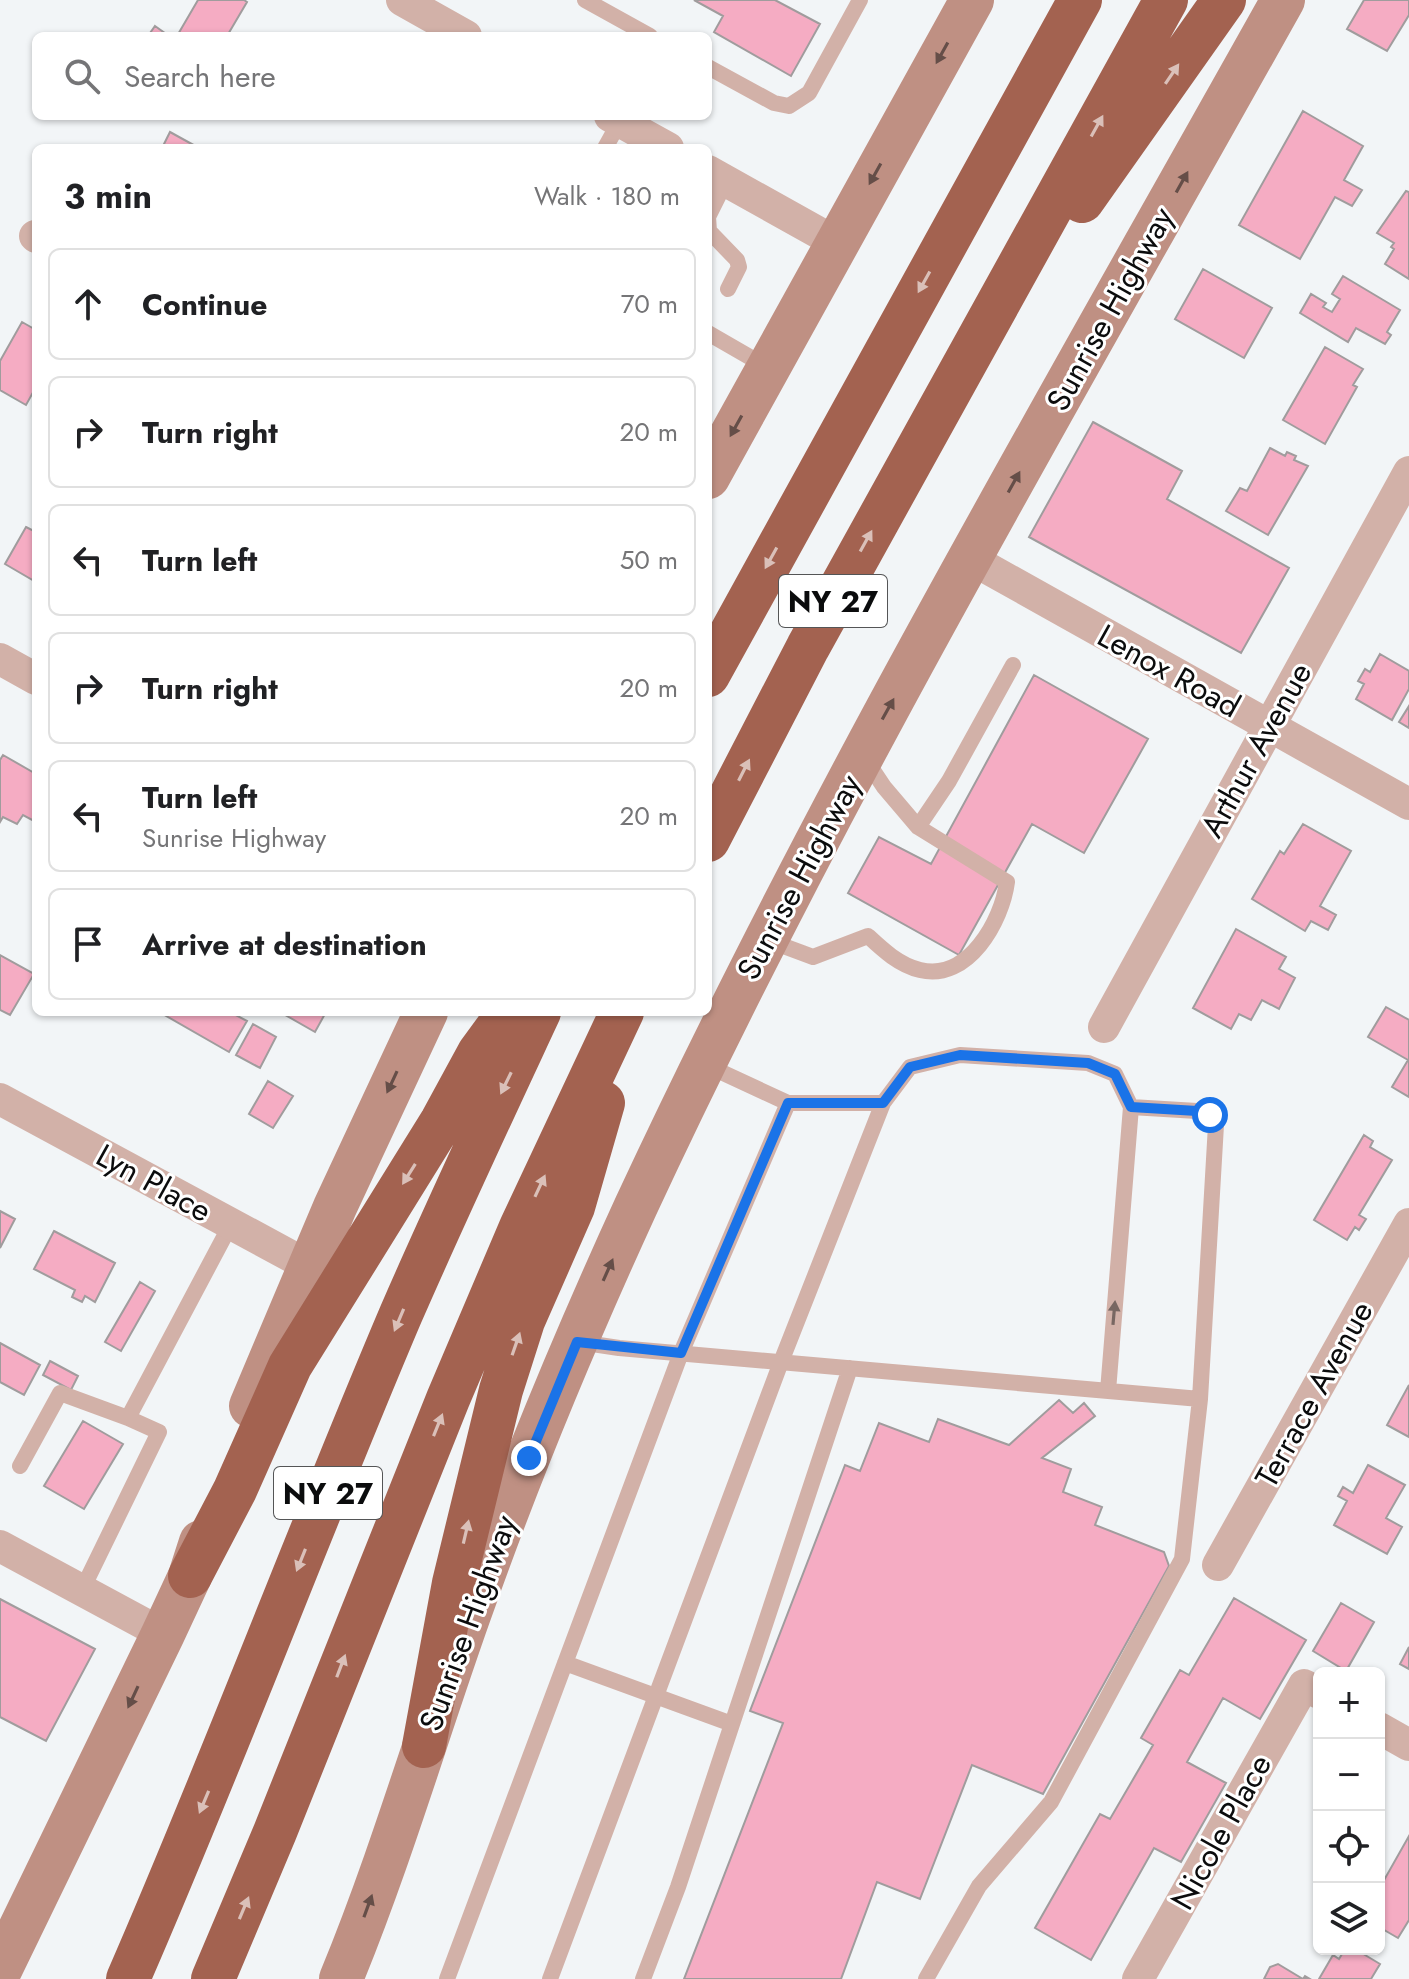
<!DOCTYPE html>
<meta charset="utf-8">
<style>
:root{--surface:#fff;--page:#f2f2f2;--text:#202124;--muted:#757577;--line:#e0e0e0}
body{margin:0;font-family:Jost,sans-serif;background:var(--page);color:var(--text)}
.controls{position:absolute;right:24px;bottom:24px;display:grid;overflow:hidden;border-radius:12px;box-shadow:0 2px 6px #0004}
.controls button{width:72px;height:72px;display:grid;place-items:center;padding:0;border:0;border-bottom:2px solid var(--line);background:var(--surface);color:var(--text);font:40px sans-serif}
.stop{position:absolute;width:24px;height:24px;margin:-18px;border:6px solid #1a73e8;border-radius:50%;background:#fff}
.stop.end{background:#1a73e8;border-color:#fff;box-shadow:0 2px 8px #0008}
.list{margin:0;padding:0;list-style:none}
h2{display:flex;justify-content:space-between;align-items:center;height:104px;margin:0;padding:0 32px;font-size:34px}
h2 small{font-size:26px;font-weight:400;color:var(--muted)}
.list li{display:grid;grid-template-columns:52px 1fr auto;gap:24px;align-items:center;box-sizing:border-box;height:112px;margin:0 16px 16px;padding:0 16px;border:2px solid var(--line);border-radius:12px}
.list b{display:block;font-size:30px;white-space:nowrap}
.list p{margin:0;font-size:26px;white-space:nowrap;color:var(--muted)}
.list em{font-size:26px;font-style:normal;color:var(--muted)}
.icon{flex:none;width:44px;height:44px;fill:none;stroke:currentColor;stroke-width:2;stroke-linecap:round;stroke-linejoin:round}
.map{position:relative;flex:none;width:1409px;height:1979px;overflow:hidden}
.search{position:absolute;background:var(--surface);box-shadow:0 2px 6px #0004;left:32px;top:32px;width:680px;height:88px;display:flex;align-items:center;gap:20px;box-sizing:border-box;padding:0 28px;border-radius:12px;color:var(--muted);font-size:30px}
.panel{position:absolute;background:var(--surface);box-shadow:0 2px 6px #0004;left:32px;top:144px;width:680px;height:872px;border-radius:12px}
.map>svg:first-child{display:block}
.building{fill:#f5acc3;stroke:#a09c9d;stroke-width:2}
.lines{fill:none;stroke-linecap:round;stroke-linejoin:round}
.service{stroke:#d2b1a8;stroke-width:16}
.minor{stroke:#d2b1a8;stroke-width:32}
.secondary{stroke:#bf9083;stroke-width:44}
.motorway{stroke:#a36250;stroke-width:44}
.oneway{fill:#654e48}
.oneway2{fill:#dac0b9}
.oneway3{fill:#786762}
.route{stroke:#1a73e8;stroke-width:10}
.labels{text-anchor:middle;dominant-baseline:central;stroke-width:6;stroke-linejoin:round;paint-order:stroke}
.shield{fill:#fff;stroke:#545556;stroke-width:2}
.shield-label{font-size:30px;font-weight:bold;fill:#0b0c0d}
.street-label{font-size:32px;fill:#0b0c0d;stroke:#fff}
</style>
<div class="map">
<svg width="1409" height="1979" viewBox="0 0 1409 1979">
<rect width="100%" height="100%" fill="#f2f5f7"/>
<!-- building -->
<path class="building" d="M198 0H244L247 2 227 36H177Z
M694 0H775L820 24 791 76 714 32 723 16Z
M1364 0H1409V15L1387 51 1347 29Z
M155 26 169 36H148Z
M1303 111 1363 146 1344 180 1362 190 1352 206 1335 197 1300 259 1239 225Z
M170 132 199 148H162Z
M1406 191 1409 192V279L1385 264 1394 249 1391 247 1394 243 1377 233Z
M1203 269 1272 308 1244 358 1175 319Z
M1343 276 1400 310 1387 332 1391 335 1385 344 1356 328 1348 342 1300 313 1311 294 1326 303 1323 307 1332 312 1340 299 1332 294Z
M22 322 36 330V387L26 405 0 390V361Z
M1325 347 1363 369 1353 385 1357 387 1325 444 1283 420Z
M1093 422 1182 471 1167 499 1289 568 1241 653 1029 537Z
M1270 448 1285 456 1287 452 1296 456 1294 460 1308 466 1268 535 1226 511 1240 488 1247 491Z
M26 527 36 532V582L5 564Z
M1380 654 1409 671V689L1392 720 1356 699 1364 684 1358 681 1365 669 1370 672Z
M1034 675 1148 739 1084 853 1032 824 959 955 848 893 879 837 931 864Z
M1409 706V728L1399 722Z
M3 755 36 774V822L23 815 17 824 3 817 0 822V760Z
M1303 824 1351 851 1320 906 1336 915 1328 930 1311 921 1305 931 1252 899 1280 851 1284 854Z
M1236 929 1286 957 1279 969 1295 978 1279 1009 1262 1000 1251 1020 1239 1014 1231 1029 1193 1008Z
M0 955 34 974 10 1015 0 1010Z
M1386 1007 1409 1020V1097L1392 1087 1408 1060 1368 1037Z
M230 1012 247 1021 229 1052 161 1013Z
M280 1012H326L315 1032Z
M253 1024 276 1037 260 1068 236 1055Z
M268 1081 293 1096 273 1128 249 1114Z
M1364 1135 1373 1141 1370 1147 1392 1160 1359 1215 1366 1219 1359 1230 1355 1227 1347 1240 1314 1220Z
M0 1211 15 1219 0 1248Z
M54 1231 115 1263 95 1302 85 1296 82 1302 72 1297 75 1290 34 1269Z
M140 1282 155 1291 121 1351 105 1342Z
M0 1343 40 1365 24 1395 0 1382Z
M50 1361 78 1376 71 1390 43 1375Z
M1409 1385V1437L1387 1425Z
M1059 1400 1073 1413 1084 1403 1095 1416 1042 1458 1071 1469 1063 1492 1102 1507 1095 1525 1164 1552 1169 1566 1043 1794 972 1765 920 1899 877 1882 841 1979H684L783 1723 750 1711 845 1465 860 1471 879 1423 929 1442 938 1419 1009 1445Z
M83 1421 123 1444 84 1509 44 1486Z
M1368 1465 1405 1485 1386 1518 1402 1527 1387 1554 1334 1525 1347 1501 1338 1496 1343 1487 1353 1493Z
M1234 1598 1306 1640 1260 1719 1223 1698 1187 1762 1226 1783 1181 1862 1154 1848 1091 1960 1035 1928 1100 1814 1110 1819 1153 1745 1141 1738 1180 1670 1189 1675Z
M0 1599 95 1649 46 1741 0 1717Z
M1341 1603 1374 1622 1346 1671 1313 1651Z
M1409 1647V1669L1400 1664Z
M1409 1836V1920L1398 1938 1379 1927V1889Z
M1345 1949H1355L1380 1964 1371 1979H1319L1333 1955 1339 1959Z
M1278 1964 1303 1979 1305 1976 1310 1979H1264L1270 1967Z"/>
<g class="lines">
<!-- service -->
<path class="service" d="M585 0 650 36
M708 67 774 103 789 106 809 93 860 0
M605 148 620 121
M726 181 708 217 709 231 737 260 739 267 728 289
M708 333 767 367
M918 827 949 781 1013 665
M770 941 813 957 868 936C883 950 899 965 920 970 968 982 1002 921 1007 882L918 827 884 787 866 760
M706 1065 788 1103
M579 1342 619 1348 1200 1399
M20 1466 60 1393 128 1418
M82 1590 159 1432 128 1418 231 1224
M565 1663 732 1724
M447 1979 681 1353 788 1103H883
M550 1979 781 1362 883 1103 910 1067 960 1055 1088 1063 1115 1074 1131 1107 1108 1391
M643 1979 678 1887 850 1368
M926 1979 979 1886 1051 1802 1182 1559 1200 1399 1216 1125 1210 1115 1197 1111 1131 1107"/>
<!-- minor -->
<path class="minor" d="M402 0 466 36
M610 116 668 148
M708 171 837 243
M35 236 36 237
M971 559 1409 804
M0 659 36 679
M1104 1027 1409 472
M0 1099 309 1266
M0 1546 163 1634
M1218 1565 1409 1224
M1379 1728 1409 1745
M1138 1979 1304 1685 1319 1693"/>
<!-- secondary -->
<path class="secondary" d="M708 477 972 0
M251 1406 335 1207 426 1012
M0 1970 163 1634 190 1576 201 1542
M341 1979C390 1860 426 1736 469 1615 518 1476 575 1339 636 1206 828 793 1061 397 1283 0"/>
<!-- motorway -->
<path class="motorway" d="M1082 201 1224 0
M708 675 1080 0
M708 840 808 647 1166 0
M190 1576 235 1490 290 1366 442 1121 479 1053 509 1012
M424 1746 454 1583 501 1390 523 1321 573 1207 603 1103
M128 1979C224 1759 307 1535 401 1314 445 1213 492 1113 539 1012
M213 1979 275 1832 448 1399 521 1227 622 1012"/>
</g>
<!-- one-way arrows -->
<defs><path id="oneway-solid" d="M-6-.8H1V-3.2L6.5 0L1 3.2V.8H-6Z" transform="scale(2)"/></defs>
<g class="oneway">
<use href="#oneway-solid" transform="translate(942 53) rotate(119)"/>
<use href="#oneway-solid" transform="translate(875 174) rotate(119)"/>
<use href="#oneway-solid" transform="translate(1182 182) rotate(-61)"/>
<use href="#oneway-solid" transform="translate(736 426) rotate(119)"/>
<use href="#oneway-solid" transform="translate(1014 482) rotate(-61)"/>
<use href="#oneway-solid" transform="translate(888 709) rotate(-61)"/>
<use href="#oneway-solid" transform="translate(392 1082) rotate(115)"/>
<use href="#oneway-solid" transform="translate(608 1270) rotate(-66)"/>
<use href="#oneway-solid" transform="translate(133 1697) rotate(115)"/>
<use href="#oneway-solid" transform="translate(368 1906) rotate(-70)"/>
</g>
<g class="oneway2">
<use href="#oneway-solid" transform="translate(1172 74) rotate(-56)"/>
<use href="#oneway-solid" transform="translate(1097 126) rotate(-61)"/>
<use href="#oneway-solid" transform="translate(924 282) rotate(119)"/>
<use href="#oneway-solid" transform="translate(866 541) rotate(-61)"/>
<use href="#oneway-solid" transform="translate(771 558) rotate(119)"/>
<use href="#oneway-solid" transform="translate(744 770) rotate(-63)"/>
<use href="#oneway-solid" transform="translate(506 1083) rotate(116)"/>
<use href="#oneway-solid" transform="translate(409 1174) rotate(122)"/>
<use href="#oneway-solid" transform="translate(540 1186) rotate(-65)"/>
<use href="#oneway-solid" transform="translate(399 1320) rotate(113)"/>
<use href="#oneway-solid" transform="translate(516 1344) rotate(-71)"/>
<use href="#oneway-solid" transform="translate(438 1425) rotate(-68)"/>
<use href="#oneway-solid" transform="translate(466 1532) rotate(-77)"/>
<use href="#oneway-solid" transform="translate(301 1560) rotate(112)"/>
<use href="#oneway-solid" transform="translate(341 1666) rotate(-69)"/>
<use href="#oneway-solid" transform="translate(204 1802) rotate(113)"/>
<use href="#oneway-solid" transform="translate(244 1908) rotate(-67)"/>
</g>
<use class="oneway3" href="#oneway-solid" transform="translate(1114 1313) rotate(-85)"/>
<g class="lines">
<!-- route -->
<path class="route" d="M529 1458 577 1342 681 1353 788 1103H883L910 1067 960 1055 1088 1063 1115 1074 1131 1107 1197 1111 1210 1115"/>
</g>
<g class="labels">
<!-- shield labels -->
<g class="shield">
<rect x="779" y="575" width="108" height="52" rx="6"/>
<rect x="274" y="1467" width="108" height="52" rx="6"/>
</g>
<g class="shield-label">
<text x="833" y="601">NY 27</text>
<text x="328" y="1493">NY 27</text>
</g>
<!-- street labels -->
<g class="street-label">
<text transform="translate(1110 309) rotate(-61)">Sunrise Highway</text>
<text transform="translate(1169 671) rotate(29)">Lenox Road</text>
<text transform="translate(1256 750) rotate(-61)">Arthur Avenue</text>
<text transform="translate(799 877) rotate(-62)">Sunrise Highway</text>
<text transform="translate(154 1183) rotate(29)">Lyn Place</text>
<text transform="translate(1314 1394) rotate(-61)">Terrace Avenue</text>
<text transform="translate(468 1623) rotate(-70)">Sunrise Highway</text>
<text transform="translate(1221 1832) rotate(-61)">Nicole Place</text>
</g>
</g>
</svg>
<div class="controls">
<button>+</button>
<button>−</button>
<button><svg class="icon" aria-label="locate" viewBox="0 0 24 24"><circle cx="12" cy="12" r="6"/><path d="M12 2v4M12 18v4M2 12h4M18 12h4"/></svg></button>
<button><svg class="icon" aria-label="layers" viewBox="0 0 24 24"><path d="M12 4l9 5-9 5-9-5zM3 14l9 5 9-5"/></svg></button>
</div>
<div class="stop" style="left:1210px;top:1115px"></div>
<div class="stop end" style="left:529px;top:1458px"></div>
<div class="search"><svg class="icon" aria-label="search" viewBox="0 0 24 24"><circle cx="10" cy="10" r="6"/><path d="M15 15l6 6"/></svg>Search here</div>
<section class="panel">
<h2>3 min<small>Walk · 180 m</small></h2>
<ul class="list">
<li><svg class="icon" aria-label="ahead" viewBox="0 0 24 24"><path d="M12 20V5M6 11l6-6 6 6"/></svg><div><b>Continue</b></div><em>70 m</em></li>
<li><svg class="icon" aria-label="right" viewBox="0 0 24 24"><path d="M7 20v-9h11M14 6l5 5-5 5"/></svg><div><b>Turn right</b></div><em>20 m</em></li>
<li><svg class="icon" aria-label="left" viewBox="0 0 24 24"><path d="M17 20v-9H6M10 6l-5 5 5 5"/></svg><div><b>Turn left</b></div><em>50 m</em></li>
<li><svg class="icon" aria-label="right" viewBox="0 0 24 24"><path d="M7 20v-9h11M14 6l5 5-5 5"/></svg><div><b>Turn right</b></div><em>20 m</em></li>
<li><svg class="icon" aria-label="left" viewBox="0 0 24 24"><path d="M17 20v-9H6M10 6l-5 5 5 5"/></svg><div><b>Turn left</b><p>Sunrise Highway</p></div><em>20 m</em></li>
<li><svg class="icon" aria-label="arrive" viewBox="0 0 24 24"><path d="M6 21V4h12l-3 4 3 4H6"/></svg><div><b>Arrive at destination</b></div></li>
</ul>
</section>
</div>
